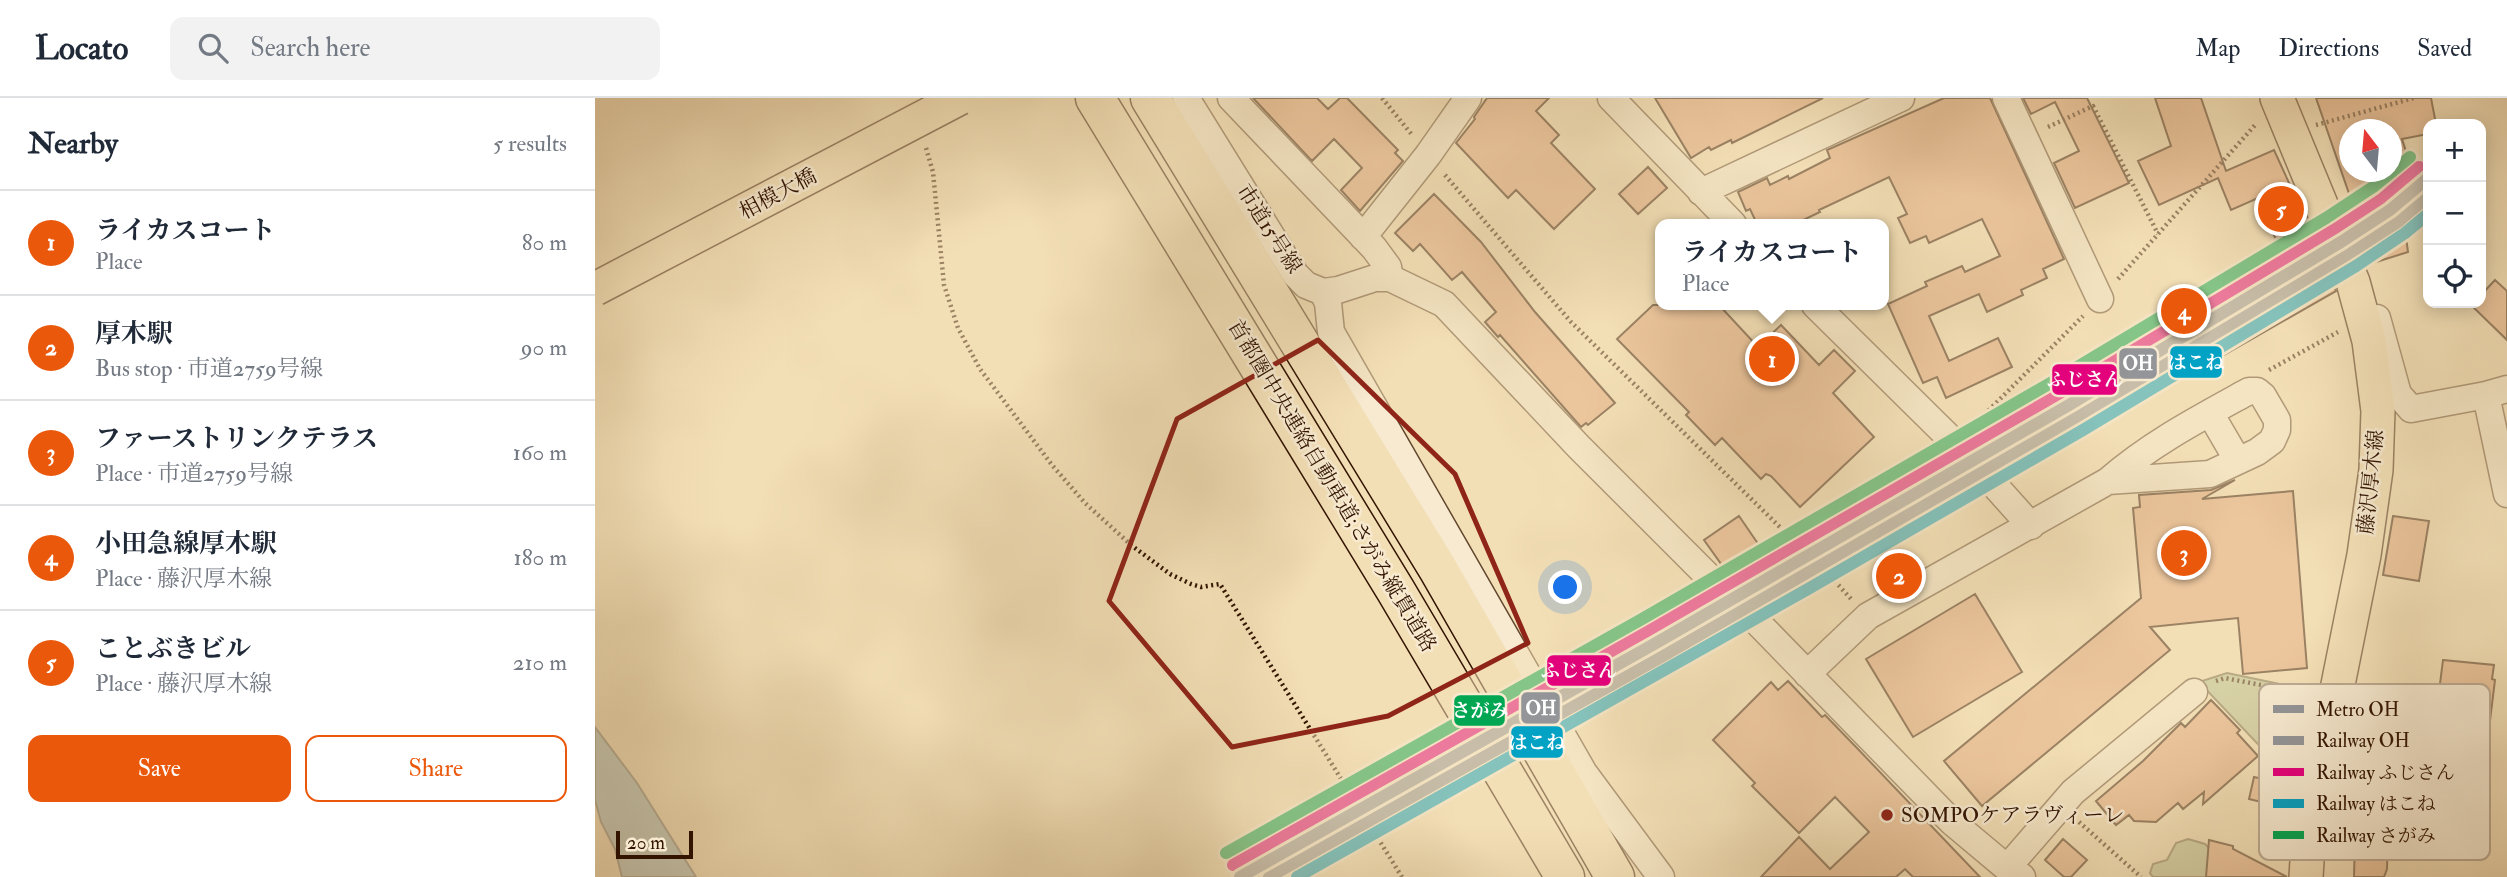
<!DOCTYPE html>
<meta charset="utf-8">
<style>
:root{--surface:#fff;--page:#f2f2f3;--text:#1f2937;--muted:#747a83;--line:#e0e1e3;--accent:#ea580c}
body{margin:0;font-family:"IM FELL Double Pica","Noto Serif JP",serif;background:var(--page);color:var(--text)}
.controls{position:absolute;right:21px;top:21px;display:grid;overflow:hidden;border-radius:14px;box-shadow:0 4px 18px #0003}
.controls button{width:63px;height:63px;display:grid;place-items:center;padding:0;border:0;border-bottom:2px solid var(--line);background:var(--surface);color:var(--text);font:35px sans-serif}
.compass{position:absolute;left:1744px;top:21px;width:63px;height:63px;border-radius:50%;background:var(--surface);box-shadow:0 4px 18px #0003;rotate:344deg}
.scale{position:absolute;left:21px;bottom:18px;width:77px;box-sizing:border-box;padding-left:7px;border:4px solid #321401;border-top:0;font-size:19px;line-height:24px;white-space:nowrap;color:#321401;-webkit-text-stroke:5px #f7ead0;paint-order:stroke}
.you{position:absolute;left:971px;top:490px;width:24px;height:24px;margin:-18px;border:5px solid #fff;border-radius:50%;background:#1a73e8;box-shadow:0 0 0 10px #1a73e833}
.badge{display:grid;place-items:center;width:46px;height:46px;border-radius:50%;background:var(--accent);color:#fff;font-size:23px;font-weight:700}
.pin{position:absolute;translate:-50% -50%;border:4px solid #fff;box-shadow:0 2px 7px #0006}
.popup{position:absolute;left:1060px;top:121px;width:234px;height:91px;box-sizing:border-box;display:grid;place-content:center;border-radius:14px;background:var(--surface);filter:drop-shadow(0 2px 5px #0005);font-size:23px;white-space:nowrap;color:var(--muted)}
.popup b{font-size:26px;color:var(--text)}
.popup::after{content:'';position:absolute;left:50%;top:100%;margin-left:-14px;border:14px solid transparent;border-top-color:var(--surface)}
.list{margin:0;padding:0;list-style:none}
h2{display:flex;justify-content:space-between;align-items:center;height:91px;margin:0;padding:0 28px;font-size:30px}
h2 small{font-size:23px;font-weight:400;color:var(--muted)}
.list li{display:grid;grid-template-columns:46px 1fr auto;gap:21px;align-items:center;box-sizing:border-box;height:105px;padding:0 28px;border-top:2px solid var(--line)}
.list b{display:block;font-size:26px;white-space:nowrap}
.list p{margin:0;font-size:23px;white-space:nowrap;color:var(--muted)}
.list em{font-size:23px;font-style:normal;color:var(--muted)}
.actions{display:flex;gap:14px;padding:21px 28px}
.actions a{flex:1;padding:16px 0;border:2px solid var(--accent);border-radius:14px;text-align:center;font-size:24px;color:var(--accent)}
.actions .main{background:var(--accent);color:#fff}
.icon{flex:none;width:38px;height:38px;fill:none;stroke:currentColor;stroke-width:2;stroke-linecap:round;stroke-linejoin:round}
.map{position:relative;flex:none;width:1912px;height:779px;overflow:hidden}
header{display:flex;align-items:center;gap:42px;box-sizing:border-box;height:98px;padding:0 35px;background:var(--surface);border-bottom:2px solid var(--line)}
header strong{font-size:33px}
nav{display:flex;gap:38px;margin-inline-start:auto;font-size:24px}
.search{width:490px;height:63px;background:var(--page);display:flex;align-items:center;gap:18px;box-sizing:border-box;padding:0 24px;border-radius:14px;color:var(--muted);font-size:26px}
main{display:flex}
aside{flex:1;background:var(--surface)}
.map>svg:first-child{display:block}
.green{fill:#b5c392;stroke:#746c4a;stroke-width:2}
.water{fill:#a1baba;stroke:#757870;stroke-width:2}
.building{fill:#e4a87f;stroke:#321401;stroke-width:2;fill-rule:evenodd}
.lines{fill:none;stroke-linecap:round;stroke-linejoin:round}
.minor-tunnel{stroke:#ccb692;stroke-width:26;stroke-dasharray:26 13;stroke-linecap:butt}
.minor-casing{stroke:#62472e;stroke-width:29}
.major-casing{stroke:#321401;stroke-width:36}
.highway-casing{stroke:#321401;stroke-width:41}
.path{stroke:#321401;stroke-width:4.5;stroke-dasharray:2 3.5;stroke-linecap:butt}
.minor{stroke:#f7ead0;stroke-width:26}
.major{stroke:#f3dfb6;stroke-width:33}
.highway{stroke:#f3dfb6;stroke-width:38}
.major-bridge-casing{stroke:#321401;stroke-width:36;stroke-linecap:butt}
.major-bridge{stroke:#f3dfb6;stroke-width:33}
.rail-1-casing{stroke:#f7ead0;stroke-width:18}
.rail-2-casing{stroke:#f7ead0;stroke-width:18}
.rail-3-casing{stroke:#f7ead0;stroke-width:18}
.rail-4-casing{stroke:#f7ead0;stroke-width:18}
.rail-1{stroke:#939598;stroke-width:12}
.rail-2{stroke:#e5007d;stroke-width:12}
.rail-3{stroke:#02a2c4;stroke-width:12}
.rail-4{stroke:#00a651;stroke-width:12}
.metro-1-casing{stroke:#f7ead0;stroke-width:18}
.metro-1{stroke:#939598;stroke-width:12}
.marked{fill:none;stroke:#8f2418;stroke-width:5;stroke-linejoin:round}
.poi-dot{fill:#8f2418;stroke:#f7ead0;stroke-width:2.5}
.labels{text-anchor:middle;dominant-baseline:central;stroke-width:5;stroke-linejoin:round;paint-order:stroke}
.street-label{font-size:21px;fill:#321401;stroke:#f7ead0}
.poi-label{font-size:21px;fill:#321401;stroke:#f7ead0;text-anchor:start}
.key{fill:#f7ead0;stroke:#bcaa92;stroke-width:2}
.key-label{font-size:19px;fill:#321401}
.line-badge{stroke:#f7ead0;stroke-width:2.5}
.badge-label{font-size:19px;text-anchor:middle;font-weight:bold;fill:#fff}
</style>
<header>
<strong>Locato</strong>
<div class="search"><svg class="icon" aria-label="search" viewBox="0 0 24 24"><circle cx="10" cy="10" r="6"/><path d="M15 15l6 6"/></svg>Search here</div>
<nav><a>Map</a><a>Directions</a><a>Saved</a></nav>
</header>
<main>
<aside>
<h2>Nearby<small>5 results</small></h2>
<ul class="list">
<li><span class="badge">1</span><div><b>ライカスコート</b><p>Place</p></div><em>80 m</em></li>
<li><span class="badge">2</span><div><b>厚木駅</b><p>Bus stop · 市道2759号線</p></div><em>90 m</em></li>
<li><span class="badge">3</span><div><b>ファーストリンクテラス</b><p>Place · 市道2759号線</p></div><em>160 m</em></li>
<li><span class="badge">4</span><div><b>小田急線厚木駅</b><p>Place · 藤沢厚木線</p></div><em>180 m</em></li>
<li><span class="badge">5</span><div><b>ことぶきビル</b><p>Place · 藤沢厚木線</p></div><em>210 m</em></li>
</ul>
<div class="actions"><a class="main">Save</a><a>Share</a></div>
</aside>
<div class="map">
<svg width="1912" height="779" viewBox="0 0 1912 779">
<rect width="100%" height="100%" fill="#f3dfb6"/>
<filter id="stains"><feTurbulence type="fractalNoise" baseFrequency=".00286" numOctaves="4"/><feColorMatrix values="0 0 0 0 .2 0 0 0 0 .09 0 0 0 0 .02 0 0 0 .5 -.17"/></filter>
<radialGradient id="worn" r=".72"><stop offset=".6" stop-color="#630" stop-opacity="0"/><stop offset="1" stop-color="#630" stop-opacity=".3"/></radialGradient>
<!-- green -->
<path class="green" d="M1632 575 1714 592 1704 647 1677 661 1604 584Z
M1593 741 1610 746 1621 757 1618 779H1558L1555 775 1558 766 1572 762 1581 745Z"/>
<!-- water -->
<path class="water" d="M0 629 42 685 101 779H27L20 751 6 724 0 702Z"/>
<!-- building -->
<path class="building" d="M658 0H722L733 11 745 0H752L803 52 800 55 808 63 765 113 746 92 767 70 739 41 717 63Z
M892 0H954L941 13 964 37 956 45 1000 91 959 131 921 92 913 100 861 45 880 21 879 19Z
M1060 0H1228L1137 45 1136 42 1116 52 1114 49 1096 60Z
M1349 0H1395L1469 161 1448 171 1452 180 1426 192 1428 197 1392 214 1384 196 1334 218 1354 263 1403 240 1417 269 1351 300 1342 279 1328 285 1293 206 1332 188 1330 184 1367 168 1370 174 1405 158 1387 121 1334 145 1331 138 1315 145 1303 120 1312 116 1294 79 1224 112 1225 114 1200 126H1162L1155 111 1151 113 1143 94 1172 80 1175 87 1193 78 1194 81 1235 60 1232 52Z
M1428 0H1492L1534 85 1480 110 1459 65 1484 53 1460 4 1436 16Z
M1560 0H1606L1631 73 1679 52 1721 144 1717 147 1741 193 1489 337 1457 282 1682 144 1663 100 1636 112 1623 80 1564 107 1543 63 1576 48Z
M1721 0H1836L1841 26H1833V36L1807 41 1830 112 1809 124 1813 154 1778 165ZM1754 32H1796V74H1754Z
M1053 69 1072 90 1043 116 1024 96Z
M839 96 886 144 940 214 1020 305 993 327 991 325 986 329 905 237 903 239 890 224 901 214 867 174 857 182 825 146 818 153 800 135Z
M1900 182 1912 193V242L1876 207 1878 205H1886V197Z
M1058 207H1124L1163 249 1186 227 1224 267 1239 252 1260 273 1238 295 1279 339 1205 409 1176 378 1171 376 1166 381 1127 340 1120 347 1091 317 1094 314 1022 241Z
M1640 382 1607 401 1698 393 1712 570 1648 576 1643 520 1555 529 1575 552 1387 708 1349 663 1546 500 1538 410 1545 409 1544 397 1616 392Z
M1144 418 1168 453 1134 477 1109 442Z
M1798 418 1834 423 1824 483 1788 477Z
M1380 496 1427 574 1318 639 1271 561Z
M1848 562 1899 567 1897 581 1900 582 1893 639 1839 633Z
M1193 583 1227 619 1230 617 1261 649 1385 779H1318L1310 771 1301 779H1166L1204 739 1235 771 1274 734 1240 699 1204 735 1157 688 1160 685 1118 642 1176 584 1183 592Z
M1616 602 1645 632 1642 635 1663 658 1608 706 1609 694 1588 711 1583 705 1561 724 1539 723 1534 717 1521 727 1501 703 1548 663 1586 625 1590 629Z
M1760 622 1828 635 1820 676 1817 675 1813 714 1804 713 1802 734 1793 733 1792 771 1789 779H1759L1761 704H1766L1770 667 1752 663Z
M1659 679 1700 688 1695 711 1654 701Z
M1468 741 1492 762 1476 779H1469L1450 762Z
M1614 742 1638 748V751L1692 779H1611Z"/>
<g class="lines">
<!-- minor-tunnel -->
<path class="minor-tunnel" d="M1123 488 1162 524"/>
<defs>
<path id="minor" d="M591 0 700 176 711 187 728 194 743 192 780 180H795L849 206 984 349 1123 488
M636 0 779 150 793 169 795 180
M1016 0 1138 126
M1411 0 1505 201
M1106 94 1306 0
M768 139 833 57 873 0
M728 194 733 205 736 234 989 675 1066 779
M1220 207 1376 361
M1782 220 1803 296 1816 311
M1891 297 1912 396
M1816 311 1891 297 1912 291
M1615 315 1643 363
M1385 371 1436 428
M1162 524 1357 724 1412 770 1427 779
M1212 576 1273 518 1513 383C1555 346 1605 320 1654 293H1662L1668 298 1682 322V332L1677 343 1662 354 1615 376 1513 383
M1412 770 1478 694 1599 594"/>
<path id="major" d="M1682 0 1758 184 1774 243 1783 313 1781 372 1769 457 1714 731 1711 779"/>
<path id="highway" d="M500 0 801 493 970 779
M555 0 843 471 1020 779"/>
</defs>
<!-- minor casing -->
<use href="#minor" class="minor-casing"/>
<!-- major casing -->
<use href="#major" class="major-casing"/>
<!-- highway casing -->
<use href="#highway" class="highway-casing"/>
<!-- path -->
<path class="path" d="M787 0 818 38
M1721 27 1819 0
M1453 29 1498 8 1563 136
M331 50 338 74 349 187 363 230 385 271 457 367 490 405 536 447 575 476 596 486 606 489 625 486 807 779
M850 77 976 224 1194 438
M1523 181 1661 26
M1674 272 1743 234
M1378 328 1488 218
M1396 347 1716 156
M1408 359 1721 171
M1236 479 1257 502
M1621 583 1630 580 1712 596
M1484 724 1546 779"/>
<!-- minor -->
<use href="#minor" class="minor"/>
<!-- major -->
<use href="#major" class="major"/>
<!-- highway -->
<use href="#highway" class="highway"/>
<defs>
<path id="major-bridge" d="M0 191 365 0"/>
</defs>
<!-- major-bridge casing -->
<use href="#major-bridge" class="major-bridge-casing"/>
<!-- major-bridge -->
<use href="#major-bridge" class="major-bridge"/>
<defs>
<path id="rail-1" d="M674 779 1068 558 1481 319 1753 156 1803 124 1833 98"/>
<path id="rail-2" d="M638 767 1054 533 1467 295 1739 132 1787 101 1824 69"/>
<path id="rail-3" d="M702 779 1213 491 1488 332 1761 168 1810 135 1833 116"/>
<path id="rail-4" d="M631 755 1047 521 1459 283 1731 120 1778 89 1815 59"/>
</defs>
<!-- rail-1 casing -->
<use href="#rail-1" class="rail-1-casing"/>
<!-- rail-2 casing -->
<use href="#rail-2" class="rail-2-casing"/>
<!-- rail-3 casing -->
<use href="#rail-3" class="rail-3-casing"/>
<!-- rail-4 casing -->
<use href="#rail-4" class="rail-4-casing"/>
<!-- rail-1 -->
<use href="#rail-1" class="rail-1"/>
<!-- rail-2 -->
<use href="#rail-2" class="rail-2"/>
<!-- rail-3 -->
<use href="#rail-3" class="rail-3"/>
<!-- rail-4 -->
<use href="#rail-4" class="rail-4"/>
<defs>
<path id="metro-1" d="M645 779 1061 545 1474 307 1746 144 1795 112 1833 80"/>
</defs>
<!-- metro-1 casing -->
<use href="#metro-1" class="metro-1-casing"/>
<!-- metro-1 -->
<use href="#metro-1" class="metro-1"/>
</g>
<!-- marked area -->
<path d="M0 0H1912V779H0ZM723 242 860 376 933 545 793 618 637 649 514 503 582 321Z" fill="#f3dfb6" fill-opacity=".55" fill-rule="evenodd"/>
<path class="marked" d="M723 242 860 376 933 545 793 618 637 649 514 503 582 321Z"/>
<!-- markers -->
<circle class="poi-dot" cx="1292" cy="717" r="7"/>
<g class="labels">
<!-- street labels -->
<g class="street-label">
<text transform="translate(183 96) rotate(-28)">相模大橋</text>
<text transform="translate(674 131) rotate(57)">市道15号線</text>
<text transform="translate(1776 384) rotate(-84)">藤沢厚木線</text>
<text transform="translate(737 388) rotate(59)">首都圏中央連絡自動車道;さがみ縦貫道路</text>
</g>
<!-- poi labels -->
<g class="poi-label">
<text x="1306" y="717">SOMPOケアラヴィーレ</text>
</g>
</g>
<!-- legend -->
<rect x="1664" y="586" width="231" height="176" rx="10" class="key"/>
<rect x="1678" y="607" width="31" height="8" fill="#939598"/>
<rect x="1678" y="638" width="31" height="9" fill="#939598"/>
<rect x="1678" y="670" width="31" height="8" fill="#e5007d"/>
<rect x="1678" y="701" width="31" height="9" fill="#02a2c4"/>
<rect x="1678" y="733" width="31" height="8" fill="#00a651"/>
<g class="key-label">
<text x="1721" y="618">Metro OH</text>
<text x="1721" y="649">Railway OH</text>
<text x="1721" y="681">Railway ふじさん</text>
<text x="1721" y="712">Railway はこね</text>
<text x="1721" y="744">Railway さがみ</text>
</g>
<g class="line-badge">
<rect x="1574" y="247" width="54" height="34" rx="7" fill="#02a2c4"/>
<rect x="1523" y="249" width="40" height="33" rx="7" fill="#939598"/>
<rect x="1456" y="265" width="67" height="33" rx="7" fill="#e5007d"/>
<rect x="951" y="556" width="66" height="33" rx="7" fill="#e5007d"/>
<rect x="925" y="593" width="41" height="34" rx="7" fill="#939598"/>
<rect x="858" y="596" width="53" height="33" rx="7" fill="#00a651"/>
<rect x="915" y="627" width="54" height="34" rx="7" fill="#02a2c4"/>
</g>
<g class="badge-label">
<text x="1601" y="271">はこね</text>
<text x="1543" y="272">OH</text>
<text x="1490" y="288">ふじさん</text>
<text x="984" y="579">ふじさん</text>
<text x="946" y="617">OH</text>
<text x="885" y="619">さがみ</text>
<text x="942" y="651">はこね</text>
</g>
<rect width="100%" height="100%" filter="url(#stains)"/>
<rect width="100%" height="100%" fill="url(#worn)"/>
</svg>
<div class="controls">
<button>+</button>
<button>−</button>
<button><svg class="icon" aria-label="locate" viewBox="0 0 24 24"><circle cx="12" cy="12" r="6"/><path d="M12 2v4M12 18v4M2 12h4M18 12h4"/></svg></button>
</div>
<svg class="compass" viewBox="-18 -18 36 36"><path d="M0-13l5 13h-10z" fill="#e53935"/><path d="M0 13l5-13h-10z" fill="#747a83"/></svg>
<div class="scale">20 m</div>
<div class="you"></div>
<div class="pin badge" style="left:1177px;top:261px">1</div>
<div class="popup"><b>ライカスコート</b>Place</div>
<div class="pin badge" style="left:1304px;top:478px">2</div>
<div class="pin badge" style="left:1589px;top:455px">3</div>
<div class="pin badge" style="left:1589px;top:213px">4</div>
<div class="pin badge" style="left:1686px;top:111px">5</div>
</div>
</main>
